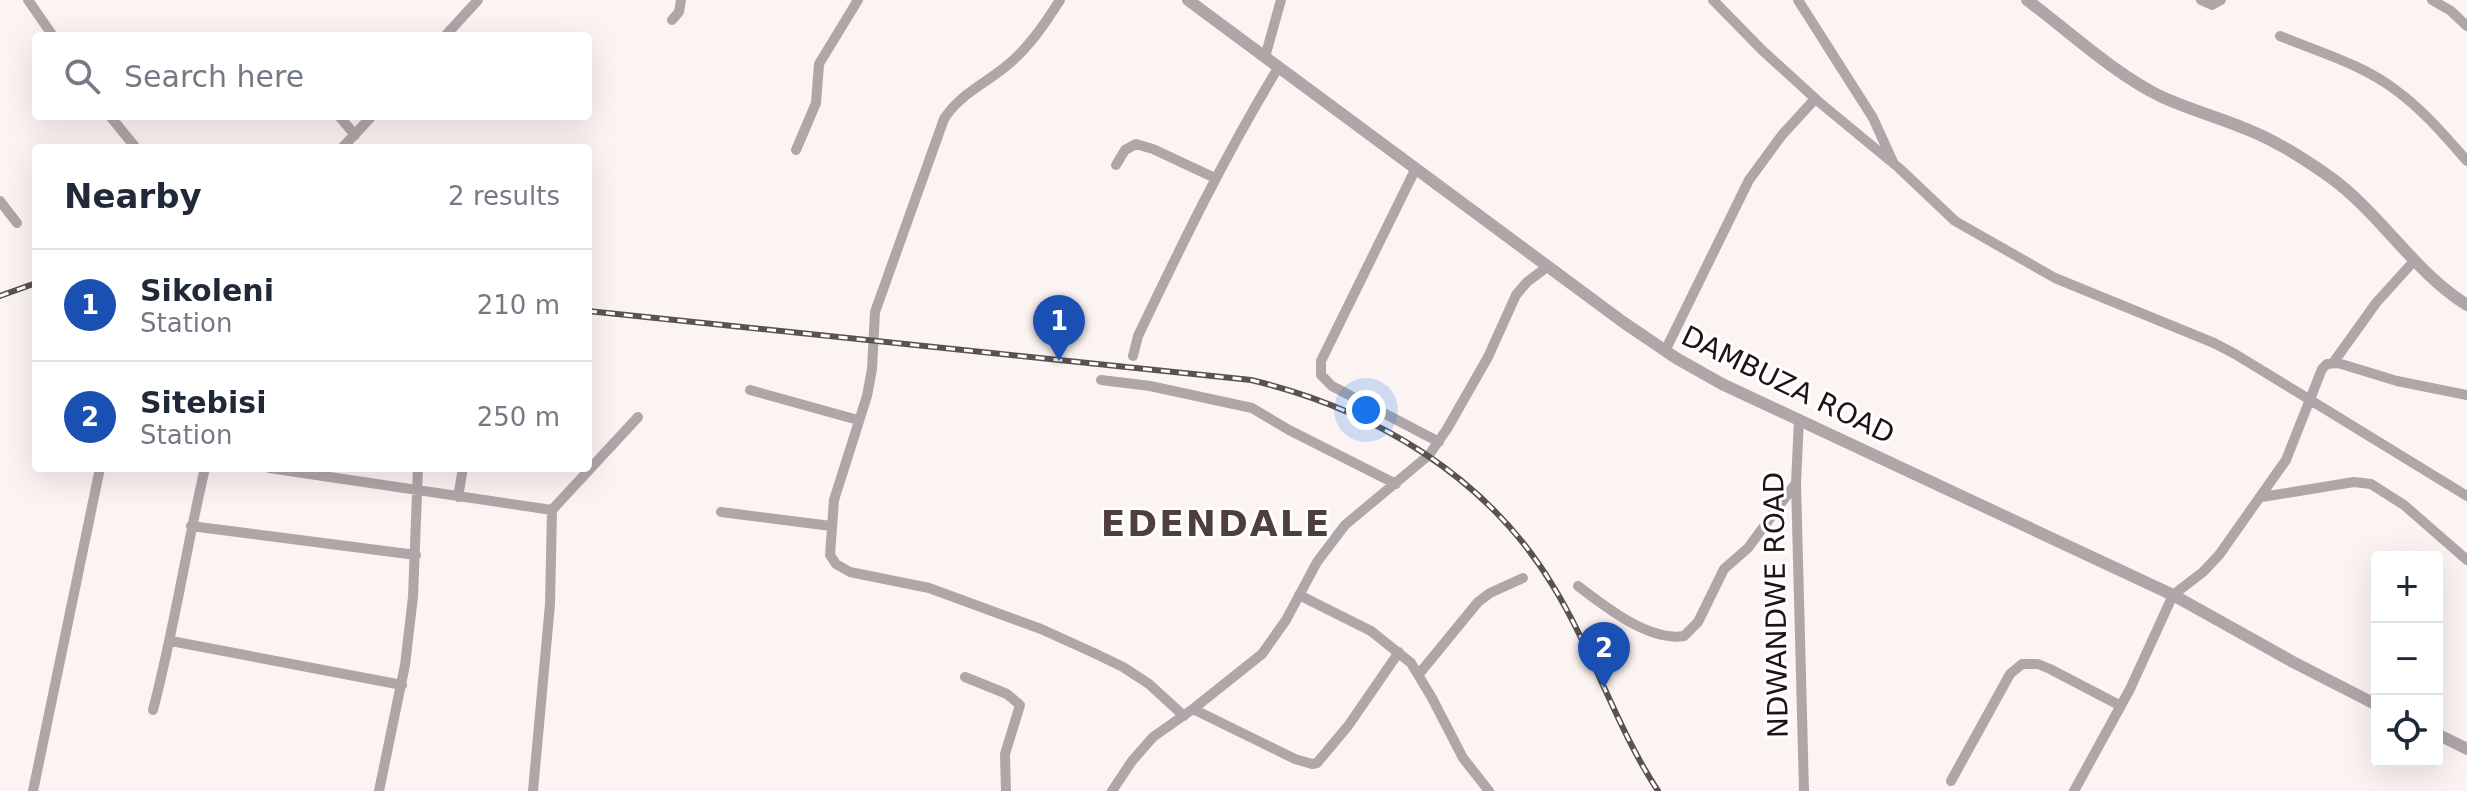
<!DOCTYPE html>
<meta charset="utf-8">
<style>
:root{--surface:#fff;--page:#f2f2f3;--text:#1f2937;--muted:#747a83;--line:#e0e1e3;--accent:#698032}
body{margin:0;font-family:"DejaVu Sans",sans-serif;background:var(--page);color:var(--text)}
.controls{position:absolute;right:24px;bottom:24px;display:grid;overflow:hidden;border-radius:8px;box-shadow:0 8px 32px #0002}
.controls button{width:72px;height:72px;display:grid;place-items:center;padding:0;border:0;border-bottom:2px solid var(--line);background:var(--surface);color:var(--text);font:40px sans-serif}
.you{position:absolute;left:1366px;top:410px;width:28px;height:28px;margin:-20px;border:6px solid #fff;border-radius:50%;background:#1a73e8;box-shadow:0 0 0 12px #1a73e833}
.badge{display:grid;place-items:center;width:52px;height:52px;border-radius:50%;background:var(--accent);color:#fff;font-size:26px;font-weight:700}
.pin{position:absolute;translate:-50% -66px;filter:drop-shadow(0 2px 4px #0008)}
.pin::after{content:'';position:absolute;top:42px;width:28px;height:24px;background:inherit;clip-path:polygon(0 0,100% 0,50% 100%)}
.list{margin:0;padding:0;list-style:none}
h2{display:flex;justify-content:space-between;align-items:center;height:104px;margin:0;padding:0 32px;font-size:34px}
h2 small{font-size:26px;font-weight:400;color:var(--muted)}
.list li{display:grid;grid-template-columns:52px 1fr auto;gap:24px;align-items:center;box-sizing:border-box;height:112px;padding:0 32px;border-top:2px solid var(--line)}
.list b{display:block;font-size:30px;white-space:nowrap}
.list p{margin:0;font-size:26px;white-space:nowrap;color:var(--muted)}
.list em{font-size:26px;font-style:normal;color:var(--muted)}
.icon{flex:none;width:44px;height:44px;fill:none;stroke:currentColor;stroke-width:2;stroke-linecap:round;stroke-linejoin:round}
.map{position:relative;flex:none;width:2467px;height:791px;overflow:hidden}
.search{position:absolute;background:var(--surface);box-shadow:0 8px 32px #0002;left:32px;top:32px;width:560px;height:88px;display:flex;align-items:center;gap:20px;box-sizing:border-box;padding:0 28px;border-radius:8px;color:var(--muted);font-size:30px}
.panel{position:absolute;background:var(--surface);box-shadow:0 8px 32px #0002;left:32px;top:144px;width:560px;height:328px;border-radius:8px}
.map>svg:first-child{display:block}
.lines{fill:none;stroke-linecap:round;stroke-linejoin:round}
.minor{stroke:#afa6a8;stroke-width:10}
.tertiary{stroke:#afa6a8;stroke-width:12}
.rail-casing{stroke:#595251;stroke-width:6}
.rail{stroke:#fff;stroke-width:3;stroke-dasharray:9;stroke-linecap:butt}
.labels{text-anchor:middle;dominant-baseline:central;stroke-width:6;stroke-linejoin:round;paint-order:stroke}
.street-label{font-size:28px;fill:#1b1413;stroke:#fff}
.district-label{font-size:36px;font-weight:bold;letter-spacing:2px;fill:#4e3e3d;stroke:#fff}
</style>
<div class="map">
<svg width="2467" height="791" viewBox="0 0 2467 791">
<rect width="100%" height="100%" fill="#fcf4f3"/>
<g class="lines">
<!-- minor -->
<path class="minor" d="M28 0 53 36
M1060 0C1044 25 1028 49 1005 67 983 85 959 95 944 119L875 312 872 369 867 396 834 500 830 555 836 564 850 572 929 588 1041 629 1094 653 1123 667 1149 684 1184 716
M1713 0 1762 50 1819 102 1899 168 1955 221 2055 278 2214 343 2235 354 2467 496
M1798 0 1873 118 1893 162
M2201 0 2212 5 2221 0
M2432 0 2451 11 2467 26
M672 20 679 12 681 0
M445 36 478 0
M2280 36C2319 52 2364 65 2397 91 2424 111 2445 136 2467 161
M1265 57 1281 0
M110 116 136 148
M339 116 355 135
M342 148 372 116
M796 150 816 103 819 64 858 0
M1116 165 1125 150 1136 144 1153 149 1215 178
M1415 170 1321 361V375L1332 386 1439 442
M0 201 17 223
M1665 351 1749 180 1782 135 1815 99
M1133 356 1138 336C1182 244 1225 155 1278 68
M2333 363 2376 303 2414 261
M1101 380 1150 386 1252 408 1289 430 1396 484
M750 390 858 420
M1799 419 1796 483 1804 791
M269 468 552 510
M458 497 463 468
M2262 497 2354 482 2371 484 2404 505 2467 560
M721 512 831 526
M191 526 416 555
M1578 586C1604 606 1649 642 1684 636L1698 622 1724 569 1748 548 1796 483
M1299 595 1371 631 1411 663 1432 698 1463 758 1489 791
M171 641 402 685
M1419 674 1478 602 1490 593 1523 578
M965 677 1007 694 1020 705 1005 754 1006 791
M1193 709 1295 759 1312 764 1317 763 1348 726 1399 652
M153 710C174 630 186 549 205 468
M1951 781 2010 674 2022 664H2038L2050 669 2121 706
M33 791 100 468
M379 791 405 665 413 597 418 468
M533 791 550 604 552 510 638 417
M1112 791 1132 761 1153 737 1193 709 1262 654 1286 620 1317 562 1345 525 1429 455 1447 429 1488 357 1516 295 1527 282 1547 267
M2074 791 2130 689 2173 595 2203 572 2219 555 2286 460 2322 369 2327 364 2338 363 2397 381 2467 395"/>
<!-- tertiary -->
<path class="tertiary" d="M1188 0 1623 322 1676 358 1722 384 2173 595 2293 662 2377 705
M2027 0C2070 32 2112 72 2160 96 2190 110 2221 118 2251 131 2278 142 2306 160 2330 177 2381 214 2413 271 2467 305
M2437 734 2467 749"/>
<defs>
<path id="rail" d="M0 296 36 283
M588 311 1251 380C1373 409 1487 476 1553 586 1593 651 1616 727 1658 791"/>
</defs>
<!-- rail casing -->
<use href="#rail" class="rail-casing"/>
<!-- rail -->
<use href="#rail" class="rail"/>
</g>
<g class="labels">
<!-- street labels -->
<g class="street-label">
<text transform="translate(1788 385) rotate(26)">DAMBUZA ROAD</text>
<text transform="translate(1776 605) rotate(-91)">NDWANDWE ROAD</text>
</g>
<!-- district labels -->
<g class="district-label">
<text x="1216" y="523">EDENDALE</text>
</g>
</g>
</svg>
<div class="controls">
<button>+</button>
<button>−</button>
<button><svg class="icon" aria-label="locate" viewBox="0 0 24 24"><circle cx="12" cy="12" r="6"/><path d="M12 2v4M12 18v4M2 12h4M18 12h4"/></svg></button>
</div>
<div class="you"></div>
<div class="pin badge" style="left:1059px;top:361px;background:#1a4fb4">1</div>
<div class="pin badge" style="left:1604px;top:688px;background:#1a4fb4">2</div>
<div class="search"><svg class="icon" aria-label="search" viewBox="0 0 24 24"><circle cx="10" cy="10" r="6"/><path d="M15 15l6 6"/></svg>Search here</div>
<section class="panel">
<h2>Nearby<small>2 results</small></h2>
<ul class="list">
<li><span class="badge" style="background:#1a4fb4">1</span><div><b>Sikoleni</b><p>Station</p></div><em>210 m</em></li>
<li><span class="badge" style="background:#1a4fb4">2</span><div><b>Sitebisi</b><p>Station</p></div><em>250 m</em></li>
</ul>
</section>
</div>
